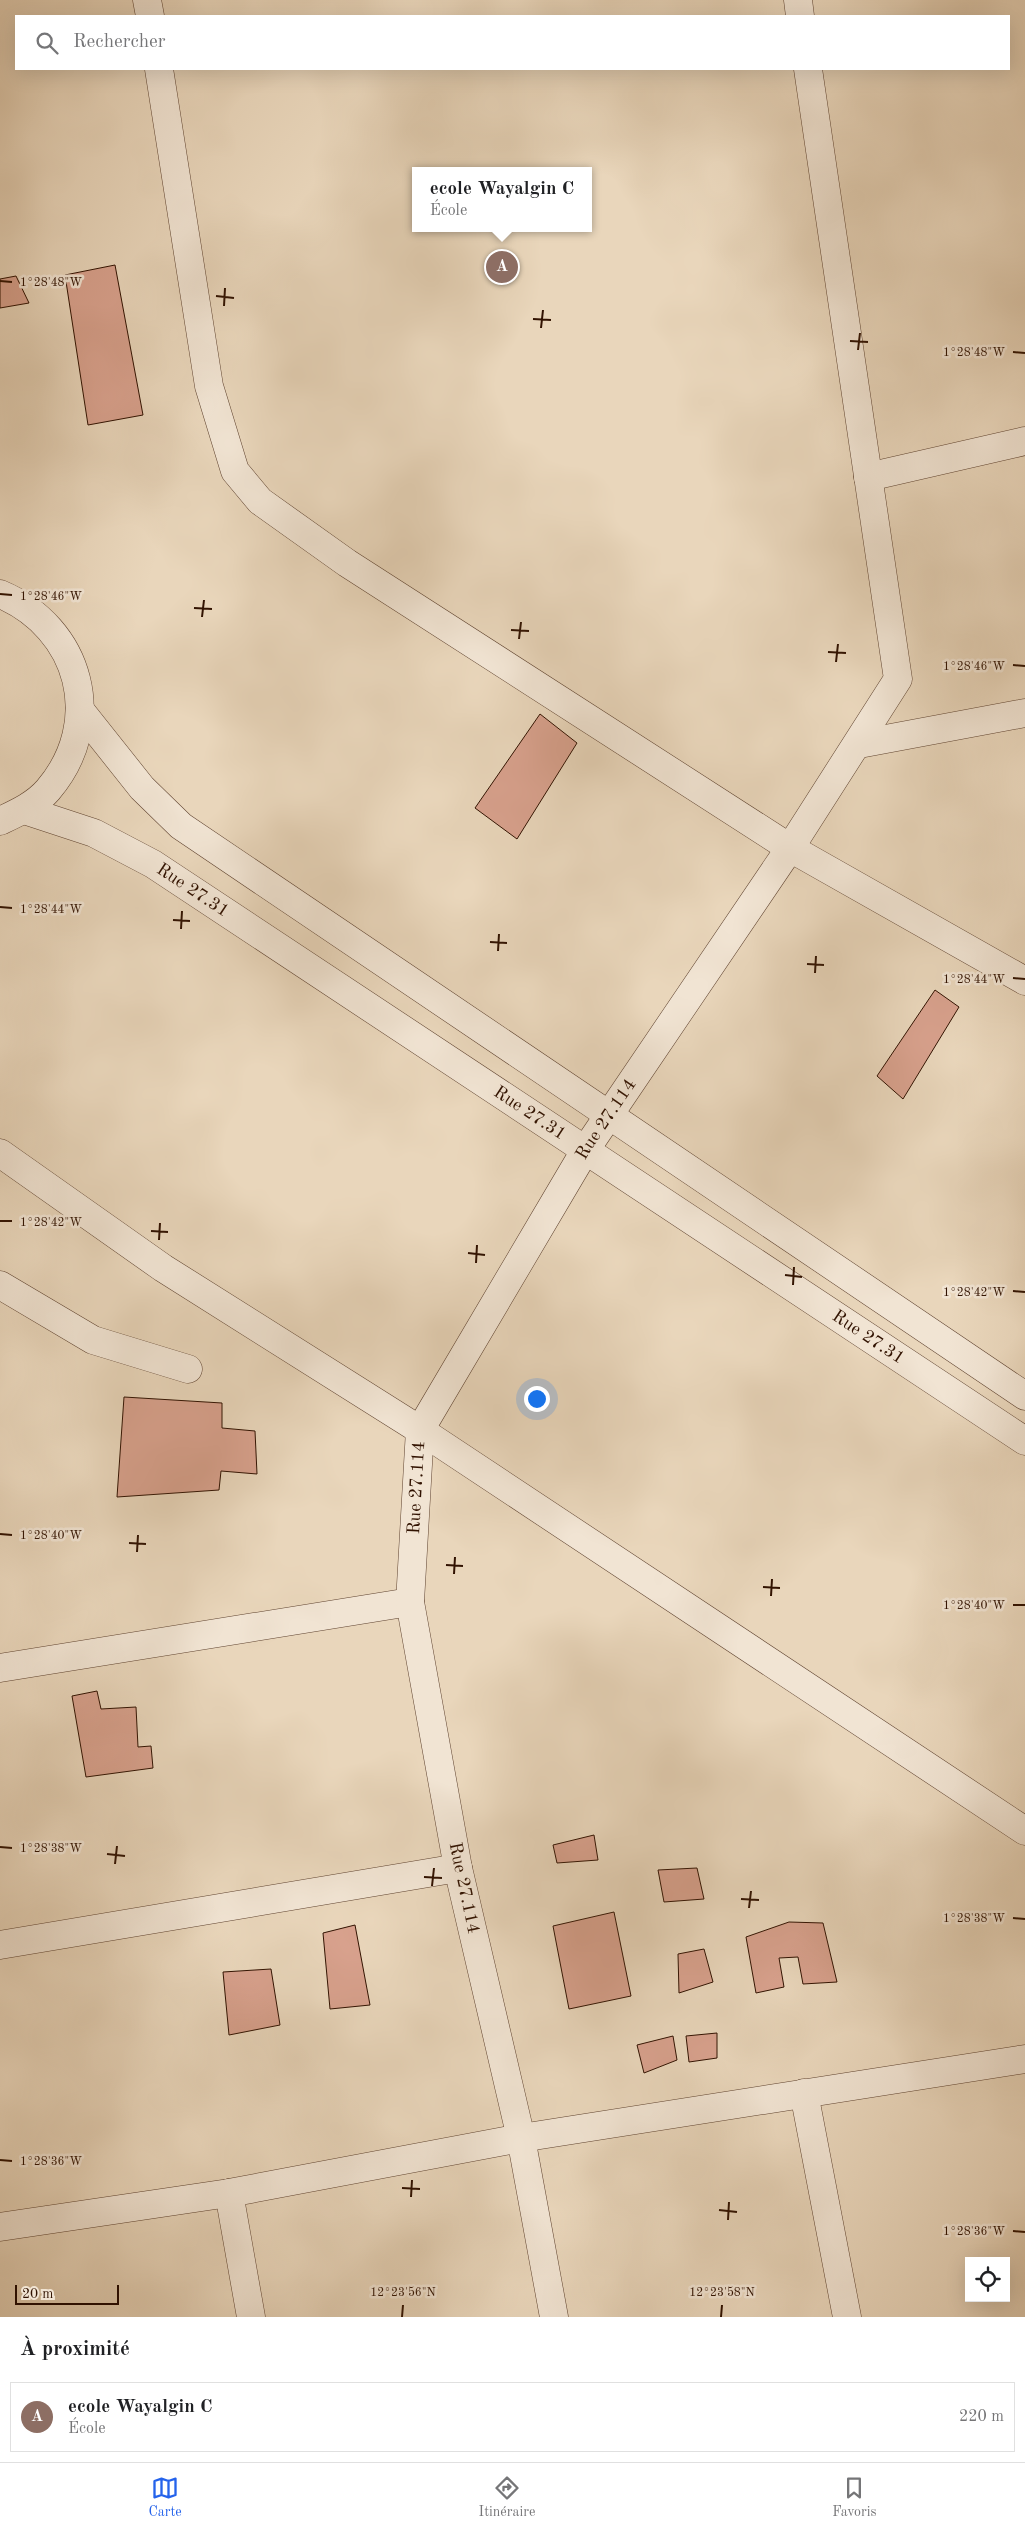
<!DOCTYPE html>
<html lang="fr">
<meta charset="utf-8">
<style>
:root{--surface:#fff;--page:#f6f6f6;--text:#202124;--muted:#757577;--line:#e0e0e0;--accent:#2563eb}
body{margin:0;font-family:"Old Standard TT",serif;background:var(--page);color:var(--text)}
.controls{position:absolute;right:15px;bottom:15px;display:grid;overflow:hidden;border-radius:0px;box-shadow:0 5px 20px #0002}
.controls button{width:45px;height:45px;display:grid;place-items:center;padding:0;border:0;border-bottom:1px solid var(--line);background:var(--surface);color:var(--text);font:25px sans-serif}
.scale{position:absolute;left:15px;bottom:12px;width:104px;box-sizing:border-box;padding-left:5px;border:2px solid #311201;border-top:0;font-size:14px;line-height:18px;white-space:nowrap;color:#311201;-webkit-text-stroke:4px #f1e4d3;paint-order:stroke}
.you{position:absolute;left:536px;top:1398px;width:18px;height:18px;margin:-12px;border:4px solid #fff;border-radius:50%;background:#1a73e8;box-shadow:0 0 0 8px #1a73e833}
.badge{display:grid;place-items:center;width:32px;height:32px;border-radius:50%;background:var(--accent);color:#fff;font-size:16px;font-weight:700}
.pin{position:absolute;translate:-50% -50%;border:2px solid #fff;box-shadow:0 1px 5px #0006}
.popup{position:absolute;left:412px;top:167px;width:180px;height:65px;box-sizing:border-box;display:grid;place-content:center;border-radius:0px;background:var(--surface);filter:drop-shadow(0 1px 4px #0005);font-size:16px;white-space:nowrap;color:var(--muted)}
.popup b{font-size:19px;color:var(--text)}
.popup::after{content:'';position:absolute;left:50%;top:100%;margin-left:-10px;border:10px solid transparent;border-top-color:var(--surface)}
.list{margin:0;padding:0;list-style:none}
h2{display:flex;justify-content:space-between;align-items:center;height:65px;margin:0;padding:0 20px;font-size:21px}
h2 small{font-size:16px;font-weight:400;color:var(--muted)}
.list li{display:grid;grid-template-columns:32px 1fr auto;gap:15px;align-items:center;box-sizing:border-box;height:70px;margin:0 10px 10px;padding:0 10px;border:1px solid var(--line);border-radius:0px}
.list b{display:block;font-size:19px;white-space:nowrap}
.list p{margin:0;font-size:16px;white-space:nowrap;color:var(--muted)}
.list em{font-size:16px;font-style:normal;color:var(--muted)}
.icon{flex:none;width:28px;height:28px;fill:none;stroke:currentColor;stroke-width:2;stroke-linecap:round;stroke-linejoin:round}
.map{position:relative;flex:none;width:1025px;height:2317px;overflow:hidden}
.search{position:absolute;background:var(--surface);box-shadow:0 5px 20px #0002;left:15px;right:15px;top:15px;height:55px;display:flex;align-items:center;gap:12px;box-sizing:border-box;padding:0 18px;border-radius:0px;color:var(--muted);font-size:19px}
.sheet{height:145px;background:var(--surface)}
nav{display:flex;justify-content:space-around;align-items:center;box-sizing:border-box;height:70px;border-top:1px solid var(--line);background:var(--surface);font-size:14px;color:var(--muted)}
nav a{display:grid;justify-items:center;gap:2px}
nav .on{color:var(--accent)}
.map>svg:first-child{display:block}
.building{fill:#d8a18d;stroke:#311201}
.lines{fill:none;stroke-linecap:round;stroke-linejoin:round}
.minor-casing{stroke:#5f4330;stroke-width:29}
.minor{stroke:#f1e4d3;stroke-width:28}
.ticks{fill:none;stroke:#311201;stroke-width:2}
.labels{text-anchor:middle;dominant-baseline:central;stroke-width:5;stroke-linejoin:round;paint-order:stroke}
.street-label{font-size:18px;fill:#311201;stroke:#f1e4d3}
.ticks-label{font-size:12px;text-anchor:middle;fill:#311201;stroke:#f1e4d3;stroke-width:5;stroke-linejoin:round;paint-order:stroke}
</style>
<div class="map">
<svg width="1025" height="2317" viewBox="0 0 1025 2317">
<rect width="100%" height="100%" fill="#e9d6bb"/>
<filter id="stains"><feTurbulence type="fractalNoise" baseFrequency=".004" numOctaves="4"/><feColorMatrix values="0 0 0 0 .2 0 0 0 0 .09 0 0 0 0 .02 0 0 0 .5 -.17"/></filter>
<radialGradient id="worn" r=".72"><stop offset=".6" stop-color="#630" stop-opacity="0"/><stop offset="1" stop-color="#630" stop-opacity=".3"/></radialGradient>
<!-- building -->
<path class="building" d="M115 265 143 415 88 425 65 275Z
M16 276 29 303 0 308V279Z
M540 714 577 743 517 839 475 808Z
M935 990 959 1007 903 1099 877 1076Z
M124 1397 222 1403V1428L255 1431 257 1474 221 1471 219 1490 117 1497Z
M97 1691 101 1709 136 1707 138 1747 151 1746 153 1768 86 1777 72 1696Z
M594 1835 598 1860 557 1863 553 1845Z
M697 1868 704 1899 664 1902 658 1870Z
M614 1912 631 1996 569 2009 553 1926Z
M789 1922 823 1923 837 1982 803 1984 798 1957 779 1958 784 1987 756 1993 746 1937Z
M355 1925 370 2005 330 2009 323 1933Z
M704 1949 713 1982 679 1993 678 1954Z
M271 1969 280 2025 229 2035 223 1972Z
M717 2033V2058L689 2062 686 2036Z
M673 2036 677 2060 644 2073 637 2045Z"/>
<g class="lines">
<defs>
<g id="minor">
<path d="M147 0 150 16"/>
<path d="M798 0 800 16"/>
<path d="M159 69 209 386 235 471 260 501 347 563 790 848 1025 981"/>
<path d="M868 477 1025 441"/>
<path d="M0 594C81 628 106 722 48 790 35 805 17 813 0 821"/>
<path d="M80 710 142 788 181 826 1025 1396"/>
<path d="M859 744 1025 713"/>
<path id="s1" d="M24 810 94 833 153 864 1025 1441"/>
<path d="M0 1153 163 1268 420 1430 1025 1831"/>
<path d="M0 1285 93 1340 188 1369"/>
<path d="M0 1668 410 1602"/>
<path d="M0 1945 458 1868"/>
<path d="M804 2093 847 2317"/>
<path d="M229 2193 251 2317"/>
<path d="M0 2227 229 2193 521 2138 1025 2059"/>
<path id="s2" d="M554 2317 521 2138 458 1868 410 1602 420 1430 586 1149 790 848 898 679 808 69"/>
</g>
</defs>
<!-- minor casing -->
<use href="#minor" class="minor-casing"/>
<!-- minor -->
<use href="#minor" class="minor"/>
</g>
<!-- ticks -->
<path class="ticks" d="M0 281 12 282M216 296 234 298M224 306 225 288M533 319 551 320M541 328 543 310M850 341 868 342M858 350 860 333M1013 352 1025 353M0 594 12 595M194 608 212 609M202 617 204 600M511 630 529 631M519 639 521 622M828 652 846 653M836 662 838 644M1013 665 1025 666M0 907 12 908M173 920 190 921M181 929 182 911M490 942 507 943M498 951 499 934M807 964 824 965M815 973 816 956M1013 978 1025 979M0 1221H12M151 1231 168 1232M159 1240 160 1223M468 1253 485 1255M476 1263 477 1245M785 1275 802 1277M793 1285 794 1267M1013 1291 1025 1292M0 1534 12 1535M129 1543 146 1544M137 1552 138 1535M446 1565 463 1566M454 1574 455 1557M763 1587 780 1588M771 1596 772 1579M1013 1605H1025M0 1847 12 1848M107 1854 125 1856M115 1864 117 1846M424 1877 442 1878M432 1886 434 1868M741 1899 759 1900M749 1908 751 1891M1013 1918 1025 1919M0 2160 12 2161M402 2188 420 2189M411 2197 412 2180M719 2210 737 2212M728 2220 729 2202M1013 2231 1025 2232M402 2317 403 2305M721 2317 722 2305"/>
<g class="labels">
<!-- street labels -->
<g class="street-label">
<text stroke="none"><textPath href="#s1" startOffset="188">Rue 27.31</textPath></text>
<text stroke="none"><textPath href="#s1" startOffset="592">Rue 27.31</textPath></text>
<text stroke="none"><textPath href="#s2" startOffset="1264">Rue 27.114</textPath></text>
<text stroke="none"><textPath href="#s1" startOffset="998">Rue 27.31</textPath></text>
<text stroke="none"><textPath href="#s2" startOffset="844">Rue 27.114</textPath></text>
<text transform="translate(464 1888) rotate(78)">Rue 27.114</text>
</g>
</g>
<g class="ticks-label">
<text x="51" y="286">1°28'48"W</text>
<text x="974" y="356">1°28'48"W</text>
<text x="51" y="600">1°28'46"W</text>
<text x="974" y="670">1°28'46"W</text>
<text x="51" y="913">1°28'44"W</text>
<text x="974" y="983">1°28'44"W</text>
<text x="51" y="1226">1°28'42"W</text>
<text x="974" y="1296">1°28'42"W</text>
<text x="51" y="1539">1°28'40"W</text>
<text x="974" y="1609">1°28'40"W</text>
<text x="51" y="1852">1°28'38"W</text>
<text x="974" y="1922">1°28'38"W</text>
<text x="51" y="2165">1°28'36"W</text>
<text x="974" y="2235">1°28'36"W</text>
<text x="403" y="2296">12°23'56"N</text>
<text x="722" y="2296">12°23'58"N</text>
</g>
<rect width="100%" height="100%" filter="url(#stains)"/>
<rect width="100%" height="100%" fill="url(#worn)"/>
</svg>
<div class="controls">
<button><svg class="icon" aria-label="locate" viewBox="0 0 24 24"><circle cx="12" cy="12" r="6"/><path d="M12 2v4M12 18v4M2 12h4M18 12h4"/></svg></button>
</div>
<div class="scale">20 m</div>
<div class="you"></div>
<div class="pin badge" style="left:502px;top:267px;background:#8d6e63">A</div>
<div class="popup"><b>ecole Wayalgin C</b>École</div>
<div class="search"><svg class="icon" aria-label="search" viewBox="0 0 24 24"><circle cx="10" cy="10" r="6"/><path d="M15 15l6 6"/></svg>Rechercher</div>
</div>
<section class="sheet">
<h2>À proximité<small></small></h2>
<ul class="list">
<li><span class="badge" style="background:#8d6e63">A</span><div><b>ecole Wayalgin C</b><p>École</p></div><em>220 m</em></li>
</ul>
</section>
<nav>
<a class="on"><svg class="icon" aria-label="map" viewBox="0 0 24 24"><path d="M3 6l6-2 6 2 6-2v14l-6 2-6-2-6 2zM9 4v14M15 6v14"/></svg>Carte</a>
<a><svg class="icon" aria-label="directions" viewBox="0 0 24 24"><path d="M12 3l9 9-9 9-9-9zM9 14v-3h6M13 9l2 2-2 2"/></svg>Itinéraire</a>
<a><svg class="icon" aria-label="saved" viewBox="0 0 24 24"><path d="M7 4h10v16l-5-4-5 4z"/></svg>Favoris</a>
</nav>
